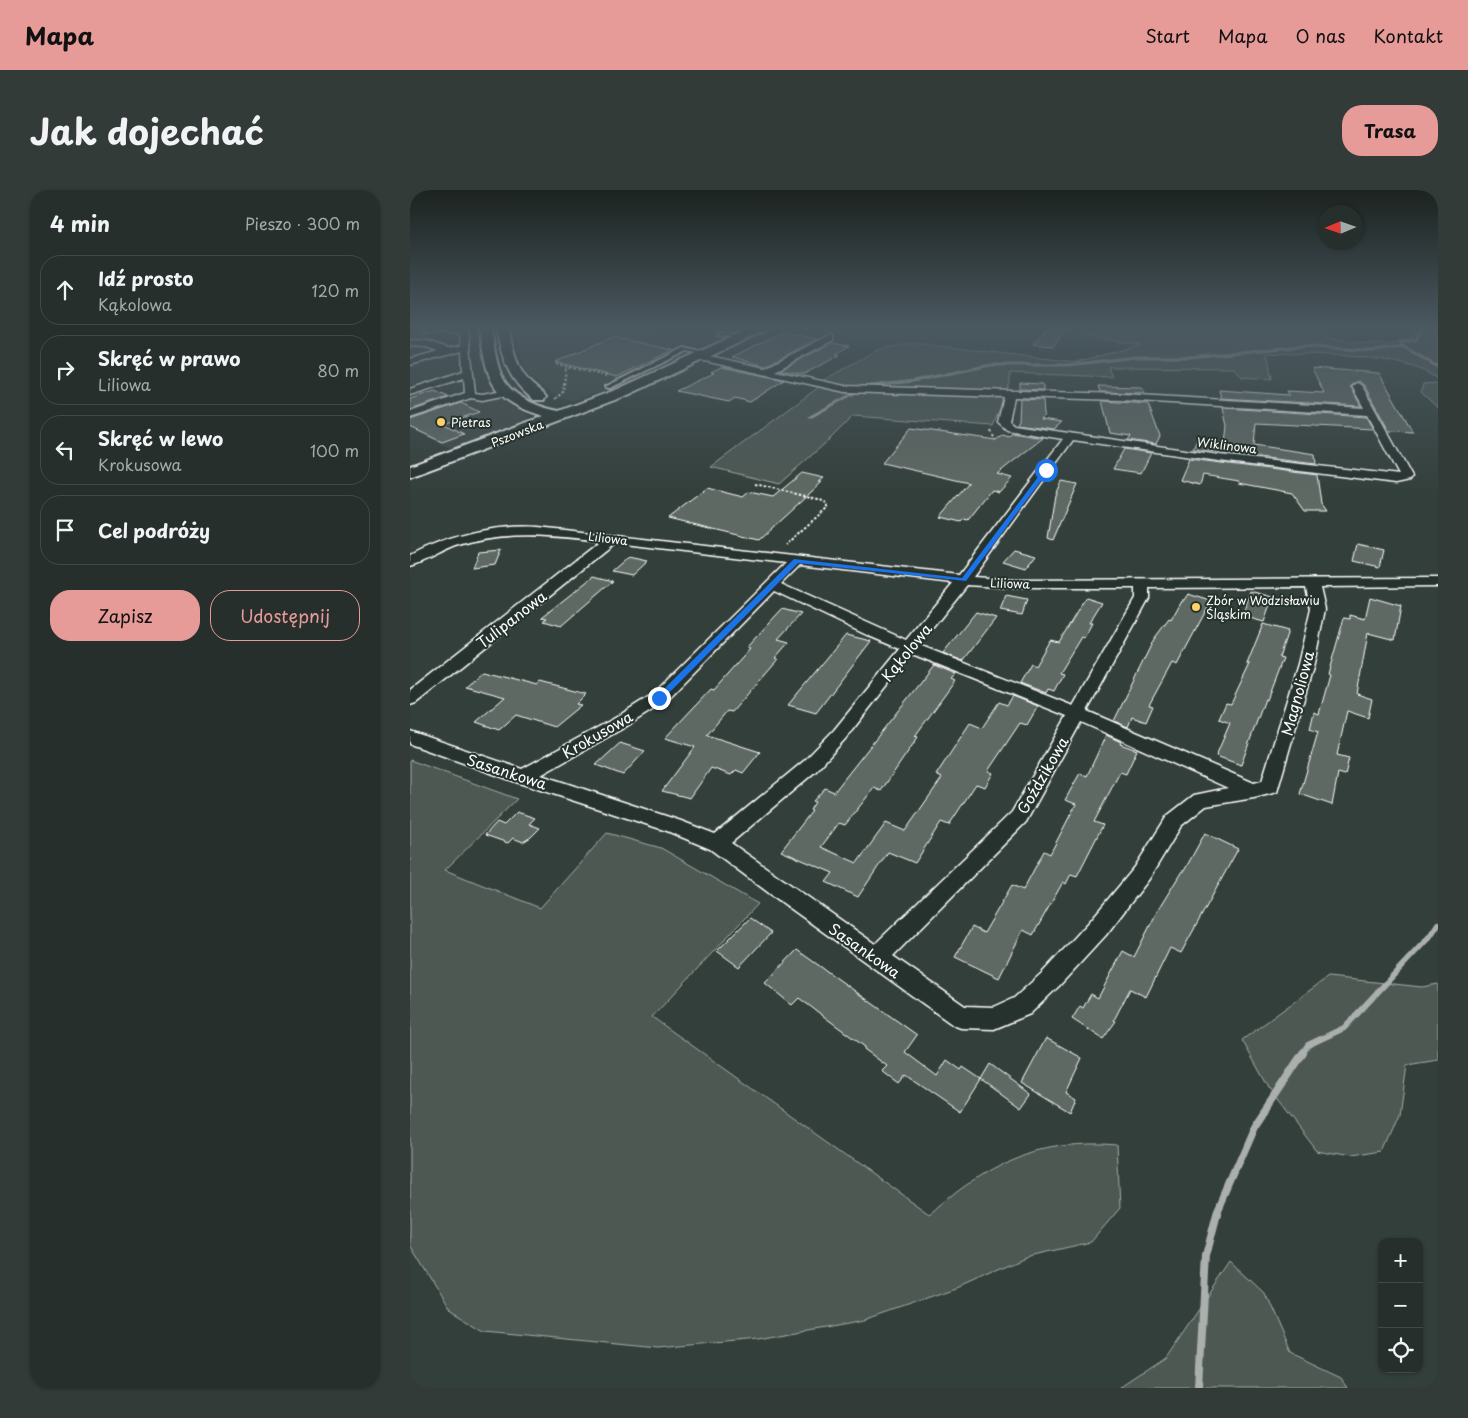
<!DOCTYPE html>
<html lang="pl">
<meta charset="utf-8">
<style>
:root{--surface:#262f2c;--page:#323b38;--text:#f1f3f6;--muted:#a4a9a9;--line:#424a48;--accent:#e69b98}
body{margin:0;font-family:"Playpen Sans",sans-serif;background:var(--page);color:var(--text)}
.controls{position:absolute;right:15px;bottom:15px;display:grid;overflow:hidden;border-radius:10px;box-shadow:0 1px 4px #0004}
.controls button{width:45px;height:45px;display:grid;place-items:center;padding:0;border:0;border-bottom:1px solid var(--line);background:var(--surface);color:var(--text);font:25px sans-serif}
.compass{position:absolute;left:908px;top:15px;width:45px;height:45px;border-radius:50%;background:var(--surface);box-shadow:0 1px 4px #0004;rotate:268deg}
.stop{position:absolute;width:15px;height:15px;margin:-11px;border:4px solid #1a73e8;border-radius:50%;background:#fff}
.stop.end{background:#1a73e8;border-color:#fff;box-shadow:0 1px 5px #0008}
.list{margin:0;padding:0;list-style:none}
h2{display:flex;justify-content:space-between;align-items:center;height:65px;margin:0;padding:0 20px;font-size:21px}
h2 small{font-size:16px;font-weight:400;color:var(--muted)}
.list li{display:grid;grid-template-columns:32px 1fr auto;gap:15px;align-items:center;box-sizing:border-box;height:70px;margin:0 10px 10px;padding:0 10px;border:1px solid var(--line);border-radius:20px}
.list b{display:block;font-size:19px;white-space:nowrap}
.list p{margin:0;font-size:16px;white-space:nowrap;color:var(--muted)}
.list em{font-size:16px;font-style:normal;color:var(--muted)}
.actions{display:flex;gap:10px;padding:15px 20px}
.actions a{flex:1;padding:11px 0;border:1px solid var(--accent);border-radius:20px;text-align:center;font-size:18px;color:var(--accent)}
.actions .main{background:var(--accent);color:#111}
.icon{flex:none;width:28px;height:28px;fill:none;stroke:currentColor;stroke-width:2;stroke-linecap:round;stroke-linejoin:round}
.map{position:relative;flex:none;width:1028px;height:1198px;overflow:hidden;border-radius:20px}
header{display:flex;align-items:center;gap:30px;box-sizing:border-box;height:70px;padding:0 25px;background:var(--accent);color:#111}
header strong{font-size:24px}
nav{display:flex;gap:28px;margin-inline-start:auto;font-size:18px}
.intro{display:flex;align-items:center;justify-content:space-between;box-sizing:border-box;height:120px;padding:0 30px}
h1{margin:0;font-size:35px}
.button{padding:12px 22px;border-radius:20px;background:var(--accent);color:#111;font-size:18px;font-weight:700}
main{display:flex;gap:30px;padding:0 30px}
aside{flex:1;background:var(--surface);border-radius:20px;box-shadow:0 1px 4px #0004}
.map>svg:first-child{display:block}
.built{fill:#404c47}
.green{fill:#4d5853;stroke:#a6aca9}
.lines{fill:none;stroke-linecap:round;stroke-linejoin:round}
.stream-far2{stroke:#abb0ae;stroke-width:3}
.stream-far1{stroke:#abb0ae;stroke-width:6}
.stream{stroke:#abb0ae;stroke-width:8}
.building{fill:#5f6964;stroke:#fff}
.service-casing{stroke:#fff;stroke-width:4}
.minor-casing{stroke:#fff;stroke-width:3}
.secondary-casing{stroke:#fff;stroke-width:4}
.path{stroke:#fff;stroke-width:2;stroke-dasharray:2.5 2;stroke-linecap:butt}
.service{fill:#26332d;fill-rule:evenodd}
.minor{fill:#26332d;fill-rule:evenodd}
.secondary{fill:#26332d;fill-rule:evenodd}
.route{fill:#1a73e8}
.poi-dot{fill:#ffd166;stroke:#26332d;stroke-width:2}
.labels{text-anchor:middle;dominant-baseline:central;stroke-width:4;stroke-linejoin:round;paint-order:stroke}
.far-poi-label{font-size:12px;fill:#fff;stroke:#26332d;text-anchor:start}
.far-street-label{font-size:12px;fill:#fff;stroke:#26332d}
.street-label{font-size:15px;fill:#fff;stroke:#26332d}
</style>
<header>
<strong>Mapa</strong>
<nav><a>Start</a><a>Mapa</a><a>O nas</a><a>Kontakt</a></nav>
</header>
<div class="intro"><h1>Jak dojechać</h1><a class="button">Trasa</a></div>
<main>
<aside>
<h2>4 min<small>Pieszo · 300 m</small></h2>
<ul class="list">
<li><svg class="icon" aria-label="ahead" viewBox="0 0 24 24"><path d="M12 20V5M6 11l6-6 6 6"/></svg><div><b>Idź prosto</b><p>Kąkolowa</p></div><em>120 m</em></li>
<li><svg class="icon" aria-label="right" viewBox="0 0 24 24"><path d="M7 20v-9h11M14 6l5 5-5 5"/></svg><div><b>Skręć w prawo</b><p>Liliowa</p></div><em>80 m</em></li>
<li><svg class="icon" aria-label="left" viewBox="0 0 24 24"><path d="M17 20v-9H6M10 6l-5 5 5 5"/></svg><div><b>Skręć w lewo</b><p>Krokusowa</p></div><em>100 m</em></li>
<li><svg class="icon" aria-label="arrive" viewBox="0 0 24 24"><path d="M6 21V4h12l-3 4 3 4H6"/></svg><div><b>Cel podróży</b></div></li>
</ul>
<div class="actions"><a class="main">Zapisz</a><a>Udostępnij</a></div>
</aside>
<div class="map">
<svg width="1028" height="1198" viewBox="0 0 1028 1198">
<rect width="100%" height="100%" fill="#333f3a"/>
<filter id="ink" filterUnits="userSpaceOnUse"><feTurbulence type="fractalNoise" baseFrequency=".02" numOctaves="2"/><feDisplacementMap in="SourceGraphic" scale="10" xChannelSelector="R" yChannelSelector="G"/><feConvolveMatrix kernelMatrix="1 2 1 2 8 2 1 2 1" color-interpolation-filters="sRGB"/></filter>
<g filter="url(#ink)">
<!-- built -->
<path class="built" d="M105 138H226L300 149 311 145 316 146V149L218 195 164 210 152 209 142 204 119 186 115 180Z
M80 201 116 224 118 225 116 231 85 245 43 259 6 241 20 235 6 225Z"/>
<!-- green -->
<path class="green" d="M673 138H918V148C943 151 975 159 999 151L1006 140 1028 138V190C997 162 901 165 857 163L862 189 832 187 824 178 698 177 702 187 600 183V193L583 236 443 226 420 249 369 294 301 277 409 197 412 191 467 160 503 153 666 172 731 155 669 145Z
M1028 193V218L1011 202 1013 194Z
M0 570 107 609 35 680 130 718 197 643 251 658 348 714 242 827 519 1024C532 1015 543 1004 555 996 603 962 649 950 707 955L710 1018 681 1052 615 1067 549 1097 455 1130 348 1149 248 1158 75 1141 39 1119 0 1055Z
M918 787 1012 797 1028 794V870L997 875 990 925 974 962 940 967 907 961 859 898 832 850Z
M821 1072 854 1103 880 1163 931 1187 938 1198H711L756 1168Z"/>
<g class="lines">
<!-- stream-far2 -->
<path class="stream-far2" d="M1012 138 1006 150 990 152 994 157 1028 177
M453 197 503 191 581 175H659L726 167H779L893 156 964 161 994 157
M400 227 446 202"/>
<!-- stream-far1 -->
<path class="stream-far1" d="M892 864 898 855 934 838 1020 746 1028 734"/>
<!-- stream -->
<path class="stream" d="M789 1198 796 1066 808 1020 844 937 893 863"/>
</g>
<!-- building -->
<path class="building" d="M636 138H657L643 156 623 154Z
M372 142 407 149 355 176 322 167Z
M203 147 263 160 207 187 145 172Z
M422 153 439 156 426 164 430 165 394 184 370 180Z
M311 177 374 190 340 212 325 208 319 212 266 201 304 183 301 182Z
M902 178 969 183 1003 242 979 241 954 195 948 191 940 196 951 216 811 208 809 200 879 205 877 201 914 203Z
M610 193 633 194V200L610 199Z
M688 196 732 197 735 203 690 202Z
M25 201 38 207 0 220V209Z
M610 209 633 210 634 225 631 229 652 232 644 239 607 234 609 230Z
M692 211 738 214 750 246 746 254 718 250 721 246 700 243Z
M51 213 69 222 34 234 54 244 32 252 0 237V230Z
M813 218 956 227 963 239 846 233 844 255 905 264 906 274 783 259 787 250 815 253 817 236Z
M501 238 586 250 593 245 599 247 602 243 633 248 587 284 602 288 589 302 582 300 558 330 554 329 551 332 530 327 559 293 472 273Z
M714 259 741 263 731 283 703 279Z
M779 269 907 285 911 314 916 321H895L882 303 829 293V291L793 285 790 295 770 290Z
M392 283 414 288 409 292H412L349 350 258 328 297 298 333 307 339 302 363 307Z
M651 291 667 294 643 350 638 348 645 305Z
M948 354 974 360 970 377 944 371Z
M604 359 626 365 616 378 593 371Z
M91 360 85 375 62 378 68 362Z
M218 367 237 371 222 385 202 381Z
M184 386 203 391 151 436 134 431 137 428 132 427Z
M841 401 863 407 854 432 832 426Z
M778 404 801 411 767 475 762 473 739 515 743 516 736 532 722 527 718 537 704 531 744 449 759 429 761 430 772 410H774Z
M596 406 617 410 612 425 590 421Z
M676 407 692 412 679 433H682L674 448 671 447 649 483 653 484 644 501 638 499 636 503 610 493 621 474 625 476 640 450 649 452Z
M960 407 991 416 985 450 958 443 947 504 962 509 958 528 937 521 927 565 939 568 935 585 928 583 922 615 890 604 908 542 900 539 904 522 909 524 920 485 918 484 934 428 940 429V425L955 429Z
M372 419 391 424 368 449 379 452 365 468 368 469 322 522 317 521 297 545 350 562 333 583 326 580 321 585 301 578 280 608 252 601 285 557 255 548 301 499 304 500 340 459 336 458Z
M566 422 586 428 553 471 533 463Z
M853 434 878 441 869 467 873 468 857 510 855 509 831 575 806 566 820 533 809 529 816 513 821 514 840 474H837Z
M436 445 461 451 406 523 378 515Z
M524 475 546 484 541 489 545 491 505 546 508 547 471 601 464 598 435 635 429 633 411 657 447 673 476 633 495 641 532 588 526 585 560 533 572 538 589 512 597 515 603 506 628 516 617 535 610 533 578 581 583 583 575 597 566 594 539 635 531 632 505 673 478 662 448 707 416 692 423 683 371 661 402 621 400 620 405 612 403 611 415 598 424 602Z
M72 481 127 495 130 492 176 504 166 514 171 515 144 537 106 525 89 540 66 532 95 507 55 496Z
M696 545 711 552 710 554 727 560 716 584 710 582 684 632 693 635 667 686 661 684 656 694 653 692 623 745 613 740 589 788 545 767 562 737 574 743 602 695 613 700 634 661 640 664 666 614 655 610 670 583 677 586Z
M210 553 235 561 213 585 186 575Z
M107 622 125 628 119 634 130 638 121 647 113 652 103 648 98 653 75 645 87 632 94 635Z
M795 643 828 659 771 763 760 758 736 807 720 799 704 830 706 831 693 849 662 829 670 816 673 818 681 804 688 808 713 761 724 767 748 720 772 681H774Z
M340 728 361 743 329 777 307 761Z
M387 760 507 845 495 862 527 886 537 870 551 880 553 877 571 889 550 922 496 885 489 894 472 881 477 876 454 859 455 857 389 808 382 815 355 793Z
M636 848 672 868 656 902 666 908 660 922 612 893Z
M580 874 621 904 611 918 571 889Z"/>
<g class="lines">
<defs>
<path id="service" d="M310 143 331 146 333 147 331 148 308 145Z
M274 158 299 164 297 165 277 161 200 198 195 197Z"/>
<path id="minor" d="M18 138H58L65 203 72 204 98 199 103 202 102 204 72 210 61 208 0 228V222L55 203 54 188 0 205V199L53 181 52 161 0 175V169L28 161 16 157 0 156V150L17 151 38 158 51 156 50 144 15 143V139Z
M420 145 423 146V150L365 181 435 196 711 204 954 218 942 196 947 193 952 196 1002 287 1000 290 986 293 809 271 663 250 563 387 605 390 1028 388V396L910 397 915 419 904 474 867 602 844 608 796 616 771 636 739 689 696 745 649 796 620 824 584 839 551 838 543 835 359 703 300 659 257 641 106 592 0 554V541L112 579 205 528 243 504 376 373 205 353 6 513 0 515V500L190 351C139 345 96 340 46 356 30 362 16 372 0 376V366C37 346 85 334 128 337L549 385 653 249 597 240 588 232 594 207 435 202 290 170 285 167 290 164 355 178ZM604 207 711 210 957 225 989 285 809 265 604 235 599 231ZM390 375 543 393 496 450 371 394ZM557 395 605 398H725V408L663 516 509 455ZM896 397 901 419 888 474 852 591 844 593 677 521 739 408V398ZM364 401 459 446 490 459 424 540 394 571 305 644 271 631 131 585 217 536 255 512ZM502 464 657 526 602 622 465 754 321 653 406 581 436 548ZM671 532 818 598 784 605 757 626 725 677 680 731 633 782 604 808 584 817 555 816 483 766 616 632Z"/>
<path id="secondary" d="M69 138H81C84 153 85 170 91 184 99 206 128 217 149 221L208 199 341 138H356L354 141 218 205 0 287V276L134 226C78 210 78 189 69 138Z
M89 138H97L99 141C103 158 106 177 118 190 123 197 131 200 136 207L134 210H124C100 192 92 170 87 141Z"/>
</defs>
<!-- service casing -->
<use href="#service" class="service-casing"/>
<!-- minor casing -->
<use href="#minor" class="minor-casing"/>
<!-- secondary casing -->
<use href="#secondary" class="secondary-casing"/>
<!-- path -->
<path class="path" d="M146 174 196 186
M145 209 153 202 156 179 159 178
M581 241 585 250
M345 294 408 309 417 313 418 317 375 355"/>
<!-- service -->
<use href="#service" class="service"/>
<!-- minor -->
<use href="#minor" class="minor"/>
<!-- secondary -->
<use href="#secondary" class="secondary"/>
</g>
</g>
<!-- sky -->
<linearGradient id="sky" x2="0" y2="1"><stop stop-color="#1c2320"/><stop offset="0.45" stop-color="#4a5860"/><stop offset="1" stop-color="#4a5860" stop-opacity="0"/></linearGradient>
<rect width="1028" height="305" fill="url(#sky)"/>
<!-- route -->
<path class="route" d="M634 279 639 280 556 391 388 373 252 510 245 508 384 369 552 388Z"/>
<!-- markers -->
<g class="poi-dot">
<circle cx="31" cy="232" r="5"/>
<circle cx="786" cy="417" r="5"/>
</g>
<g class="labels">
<!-- far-poi labels -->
<g class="far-poi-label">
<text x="41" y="232">Pietras</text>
<text x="796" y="410">Zbór w Wodzisławiu<tspan x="796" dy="14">Śląskim</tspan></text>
</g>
<!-- far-street labels -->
<g class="far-street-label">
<text transform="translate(107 243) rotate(-21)">Pszowska</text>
<text transform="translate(817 255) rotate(7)">Wiklinowa</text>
<text transform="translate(198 348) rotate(7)">Liliowa</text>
<text transform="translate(600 393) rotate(2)">Liliowa</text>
</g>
<!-- street labels -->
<g class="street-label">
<text transform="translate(101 429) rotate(-38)">Tulipanowa</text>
<text transform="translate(496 462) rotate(-51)">Kąkolowa</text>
<text transform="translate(887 503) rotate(-75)">Magnoliowa</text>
<text transform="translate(187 544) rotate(-30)">Krokusowa</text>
<text transform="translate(97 581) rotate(18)">Sasankowa</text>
<text transform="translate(632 585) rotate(-60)">Goździkowa</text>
<text transform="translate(455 760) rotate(35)">Sasankowa</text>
</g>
</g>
</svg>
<div class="controls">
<button>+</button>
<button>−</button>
<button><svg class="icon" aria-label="locate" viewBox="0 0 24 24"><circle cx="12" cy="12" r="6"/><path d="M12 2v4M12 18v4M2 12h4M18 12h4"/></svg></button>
</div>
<svg class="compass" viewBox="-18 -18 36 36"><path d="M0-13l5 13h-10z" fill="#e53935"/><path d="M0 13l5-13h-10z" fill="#a4a9a9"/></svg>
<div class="stop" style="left:636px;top:280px"></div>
<div class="stop end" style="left:249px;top:508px"></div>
</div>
</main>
